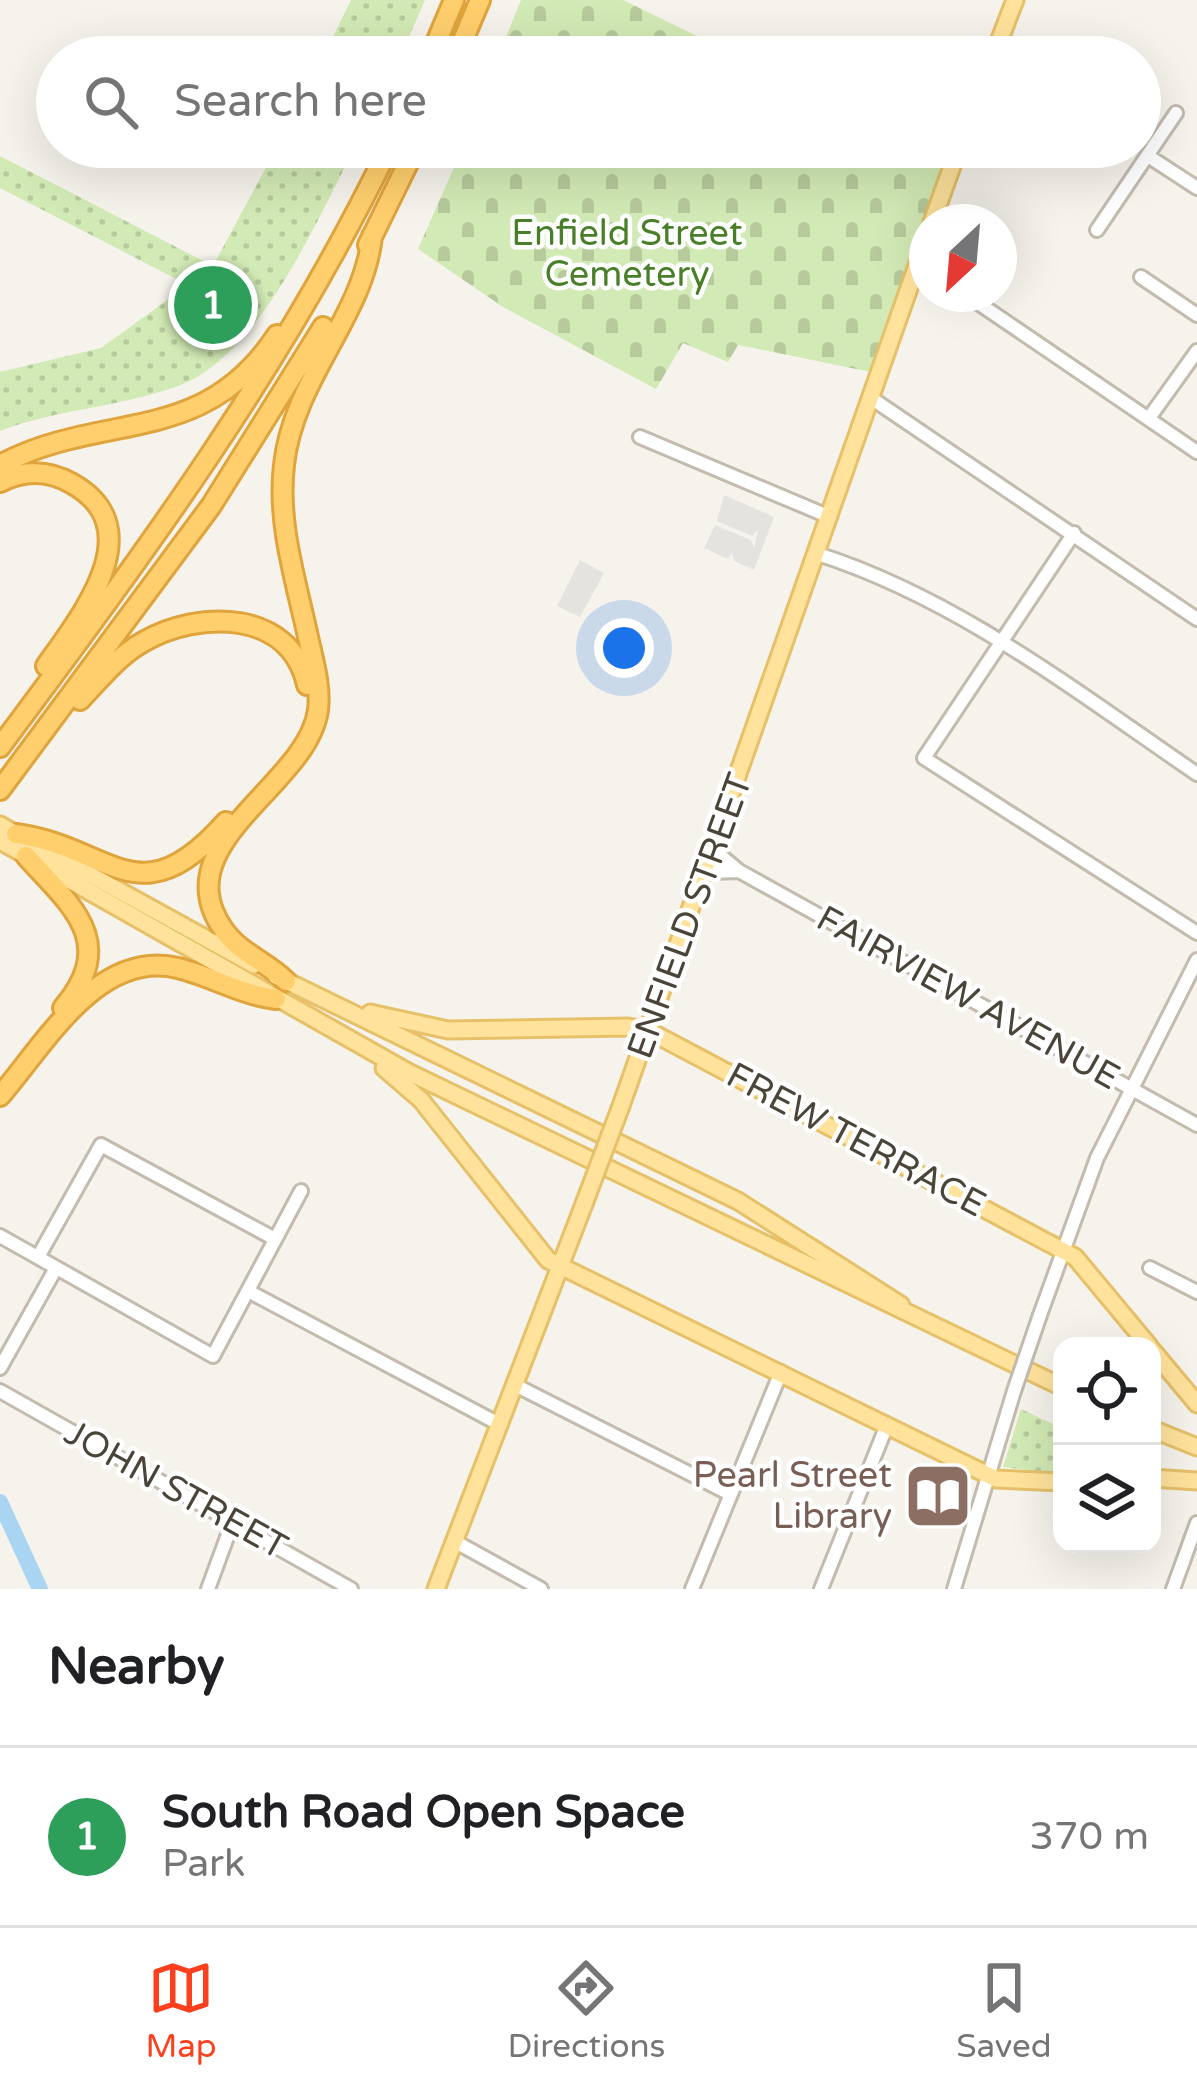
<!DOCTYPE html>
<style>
:root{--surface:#fff;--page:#f6f6f6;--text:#202124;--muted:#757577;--line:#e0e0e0;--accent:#fc3f1d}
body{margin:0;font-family:"Varela Round",sans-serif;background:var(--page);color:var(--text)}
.controls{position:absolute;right:36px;bottom:36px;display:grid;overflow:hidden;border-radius:24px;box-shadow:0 12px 48px #0002}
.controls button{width:108px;height:108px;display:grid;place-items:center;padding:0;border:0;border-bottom:3px solid var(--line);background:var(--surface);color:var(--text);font:60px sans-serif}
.compass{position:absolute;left:909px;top:204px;width:108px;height:108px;border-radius:50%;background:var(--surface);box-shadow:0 12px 48px #0002;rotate:206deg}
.you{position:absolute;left:624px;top:648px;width:42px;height:42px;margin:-30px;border:9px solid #fff;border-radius:50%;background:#1a73e8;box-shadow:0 0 0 18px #1a73e833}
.badge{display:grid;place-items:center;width:78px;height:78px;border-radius:50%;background:var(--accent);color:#fff;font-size:39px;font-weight:700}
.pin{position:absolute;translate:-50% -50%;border:6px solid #fff;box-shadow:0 3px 12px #0006}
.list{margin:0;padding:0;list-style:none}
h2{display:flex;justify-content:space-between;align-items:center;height:156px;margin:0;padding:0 48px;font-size:51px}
h2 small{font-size:39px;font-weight:400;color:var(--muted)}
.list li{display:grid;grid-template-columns:78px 1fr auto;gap:36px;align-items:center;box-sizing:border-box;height:180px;padding:0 48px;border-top:3px solid var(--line)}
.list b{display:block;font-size:45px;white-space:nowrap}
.list p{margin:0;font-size:39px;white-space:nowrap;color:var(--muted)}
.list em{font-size:39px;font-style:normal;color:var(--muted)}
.icon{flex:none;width:66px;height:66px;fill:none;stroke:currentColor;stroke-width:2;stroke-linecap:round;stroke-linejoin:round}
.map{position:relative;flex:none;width:1197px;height:1589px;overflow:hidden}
.search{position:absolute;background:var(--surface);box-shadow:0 12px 48px #0002;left:36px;right:36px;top:36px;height:132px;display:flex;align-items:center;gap:30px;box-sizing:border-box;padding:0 42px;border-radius:66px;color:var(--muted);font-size:45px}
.sheet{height:336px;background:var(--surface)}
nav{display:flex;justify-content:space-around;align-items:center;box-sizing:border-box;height:168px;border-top:3px solid var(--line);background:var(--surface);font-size:33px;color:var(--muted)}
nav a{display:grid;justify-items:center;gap:6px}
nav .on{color:var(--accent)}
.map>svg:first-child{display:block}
.green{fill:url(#green-dots)}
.cemetery{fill:url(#cemetery-stones)}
.parking{fill:#e5e3e0}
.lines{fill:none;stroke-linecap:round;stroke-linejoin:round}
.river{stroke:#a9d4f2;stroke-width:16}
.minor-casing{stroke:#c2bbae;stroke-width:18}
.major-casing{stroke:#e6c16a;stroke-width:21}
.highway-casing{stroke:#e0a43c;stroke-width:24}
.minor{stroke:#fff;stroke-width:12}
.major{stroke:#ffe39c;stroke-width:15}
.highway{stroke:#ffcf6e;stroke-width:18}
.minor-bridge-casing{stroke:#c2bbae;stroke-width:18;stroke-linecap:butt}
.major-bridge-casing{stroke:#e6c16a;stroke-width:21;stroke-linecap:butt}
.minor-bridge{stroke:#fff;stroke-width:12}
.major-bridge{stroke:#ffe39c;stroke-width:15}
.labels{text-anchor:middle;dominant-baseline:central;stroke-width:9;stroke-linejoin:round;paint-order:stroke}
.park-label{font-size:36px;fill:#4a7f2a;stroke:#fff}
.street-label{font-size:36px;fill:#4b4439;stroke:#fff}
.education-label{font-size:36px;fill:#785e54;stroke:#fff;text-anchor:end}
</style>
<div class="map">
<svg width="1197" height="1589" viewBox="0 0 1197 1589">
<defs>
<pattern id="green-dots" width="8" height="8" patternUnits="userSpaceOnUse" patternTransform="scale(3)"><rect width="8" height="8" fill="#d2eab5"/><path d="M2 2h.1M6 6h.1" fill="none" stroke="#b6ca9c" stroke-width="1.8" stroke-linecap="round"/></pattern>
<pattern id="cemetery-stones" width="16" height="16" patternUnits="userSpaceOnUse" patternTransform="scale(3)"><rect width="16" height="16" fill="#d2eab5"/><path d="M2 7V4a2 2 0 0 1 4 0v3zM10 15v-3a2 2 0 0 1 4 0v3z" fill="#b6ca9c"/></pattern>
</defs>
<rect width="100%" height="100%" fill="#f6f3ec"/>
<!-- green -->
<path class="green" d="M351 0H425L400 57H323Z
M277 147H355C317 220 259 357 178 386 121 407 57 409 0 431V372L101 348 188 285 0 188V156L213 266Z
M1021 1409 1061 1428 1053 1473 1003 1467Z"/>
<!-- cemetery -->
<path class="cemetery" d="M521 0H623L740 57H498Z
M463 147H926L946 157 871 372 738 345 728 362 683 343 656 389 503 307 418 249Z"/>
<!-- parking -->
<path class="parking" d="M724 495 774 517 754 570 734 561 732 553 728 559 704 548 715 525 751 540 754 548 758 530 752 536 717 521Z
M580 560 604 573 580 617 557 606Z"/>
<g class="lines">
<!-- river -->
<path class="river" d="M0 1502 40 1589"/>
<defs>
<path id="minor" d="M1148 156 1197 188
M1097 230 1176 113
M1141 277 1197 315
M965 294 1197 452
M871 398 1197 619
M1149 418 1197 351
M640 437 830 517
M1074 533 924 758 1197 933
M818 554C958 599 1077 692 1197 774
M715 851 739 871 1197 1125
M708 872 739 871
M0 1236 213 1356 301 1191
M38 1257 101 1145 275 1239
M1150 1268 1197 1292
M248 1291 499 1424
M1040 1315 1097 1158 1197 960
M0 1368 56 1268
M515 1385 730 1494
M0 1391 351 1589
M454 1541 541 1589
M208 1589 233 1521
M692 1589 781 1372
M821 1589 887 1425
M954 1589 1014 1391
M1173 1589 1197 1523"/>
<path id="major" d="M993 57 1015 0
M932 222 959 147
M0 825 254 965
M0 841 408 1072 1062 1387
M276 976 738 1201 901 1305
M370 1013 448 1030 628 1027 651 1032 1075 1257 1149 1346
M384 1068 421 1100 548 1260 996 1479 1062 1482
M621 1106 927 237
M1152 1350 1197 1404
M1152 1429 1197 1447
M1152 1478 1197 1481
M436 1589 584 1204"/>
<path id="highway" d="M430 57 454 0
M456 57 480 0
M368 245 416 147
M0 465C102 410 202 449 277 335
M0 482C23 470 48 470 71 483 153 528 81 616 46 666
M80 700C100 679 118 656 143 642 198 610 290 609 307 685
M0 747C144 554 284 365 389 147
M0 790 211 506 323 327
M16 834C112 847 138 921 226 822
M26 856C69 904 120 941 63 1008
M286 981C267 962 238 952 223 929 163 842 308 786 318 710 321 686 313 660 308 637 296 581 277 523 284 465 293 379 364 316 372 236
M0 1096C45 1044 98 949 178 968 211 976 242 995 276 999"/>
</defs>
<!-- minor casing -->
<use href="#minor" class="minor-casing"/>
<!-- major casing -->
<use href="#major" class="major-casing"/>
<!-- highway casing -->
<use href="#highway" class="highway-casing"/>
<!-- minor -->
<use href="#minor" class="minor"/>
<!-- major -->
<use href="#major" class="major"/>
<!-- highway -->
<use href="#highway" class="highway"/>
<defs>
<path id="minor-bridge" d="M1014 1391 1040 1315"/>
<path id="major-bridge" d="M584 1204 621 1106"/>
</defs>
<!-- minor-bridge casing -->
<use href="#minor-bridge" class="minor-bridge-casing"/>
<!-- major-bridge casing -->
<use href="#major-bridge" class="major-bridge-casing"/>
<!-- minor-bridge -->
<use href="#minor-bridge" class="minor-bridge"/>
<!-- major-bridge -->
<use href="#major-bridge" class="major-bridge"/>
</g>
<!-- icons -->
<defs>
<symbol id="library-square" viewBox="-11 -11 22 22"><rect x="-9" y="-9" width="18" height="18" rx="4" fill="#8d6e63" stroke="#fff"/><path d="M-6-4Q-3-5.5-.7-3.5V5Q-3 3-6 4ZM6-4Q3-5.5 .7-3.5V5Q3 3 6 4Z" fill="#fff"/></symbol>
</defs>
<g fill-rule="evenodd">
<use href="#library-square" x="900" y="1458" width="76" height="76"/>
</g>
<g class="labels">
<!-- park labels -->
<g class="park-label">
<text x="627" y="233">Enfield Street<tspan x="627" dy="41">Cemetery</tspan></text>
</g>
<!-- street labels -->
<g class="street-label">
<text transform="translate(690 916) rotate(-70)">ENFIELD STREET</text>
<text transform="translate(968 998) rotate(29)">FAIRVIEW AVENUE</text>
<text transform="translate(856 1140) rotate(28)">FREW TERRACE</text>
<text transform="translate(176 1490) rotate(29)">JOHN STREET</text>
</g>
<!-- education labels -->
<g class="education-label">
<text x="892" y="1475">Pearl Street<tspan x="892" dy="41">Library</tspan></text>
</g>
</g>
</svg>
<div class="controls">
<button><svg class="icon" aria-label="locate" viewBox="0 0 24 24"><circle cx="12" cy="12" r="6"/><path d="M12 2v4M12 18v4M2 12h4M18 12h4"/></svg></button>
<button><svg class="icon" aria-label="layers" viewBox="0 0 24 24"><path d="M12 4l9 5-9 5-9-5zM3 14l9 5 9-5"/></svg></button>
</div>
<svg class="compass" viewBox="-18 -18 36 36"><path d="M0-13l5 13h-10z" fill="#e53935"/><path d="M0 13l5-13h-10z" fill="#757577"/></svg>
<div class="you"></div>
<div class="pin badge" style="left:213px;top:305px;background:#2e9e5b">1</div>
<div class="search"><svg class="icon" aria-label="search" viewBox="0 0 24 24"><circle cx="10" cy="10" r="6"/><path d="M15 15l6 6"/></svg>Search here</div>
</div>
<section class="sheet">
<h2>Nearby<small></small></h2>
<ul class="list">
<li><span class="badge" style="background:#2e9e5b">1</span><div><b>South Road Open Space</b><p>Park</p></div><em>370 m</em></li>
</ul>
</section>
<nav>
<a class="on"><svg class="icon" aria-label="map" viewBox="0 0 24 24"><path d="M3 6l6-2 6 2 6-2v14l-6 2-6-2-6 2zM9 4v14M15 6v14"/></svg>Map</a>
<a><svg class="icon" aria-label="directions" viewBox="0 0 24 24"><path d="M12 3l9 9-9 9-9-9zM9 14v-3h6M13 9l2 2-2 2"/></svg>Directions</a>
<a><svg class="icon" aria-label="saved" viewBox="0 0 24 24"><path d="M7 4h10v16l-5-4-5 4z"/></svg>Saved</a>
</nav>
